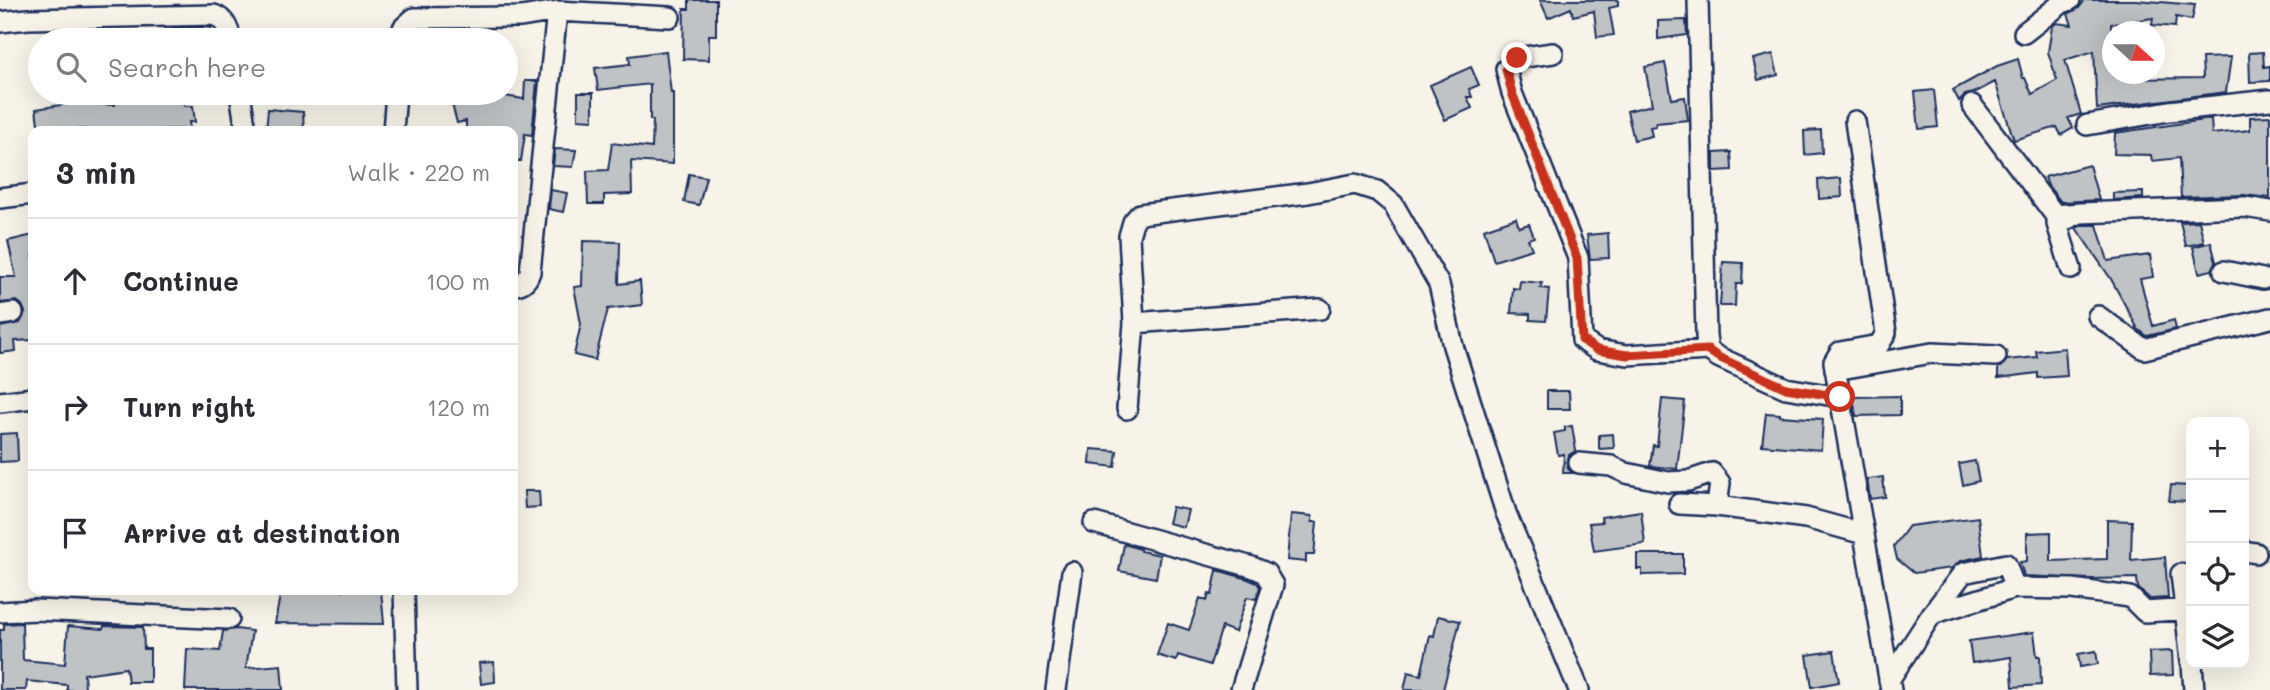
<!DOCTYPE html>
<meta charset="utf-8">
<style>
:root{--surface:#fff;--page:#f7f7f7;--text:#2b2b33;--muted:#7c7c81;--line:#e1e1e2}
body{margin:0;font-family:Mali,sans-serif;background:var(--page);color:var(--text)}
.controls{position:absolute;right:21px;bottom:21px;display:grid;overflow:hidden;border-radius:14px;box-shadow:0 7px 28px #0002}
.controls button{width:63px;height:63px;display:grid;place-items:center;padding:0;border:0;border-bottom:2px solid var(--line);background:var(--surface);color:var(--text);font:35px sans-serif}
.compass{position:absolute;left:2102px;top:21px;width:63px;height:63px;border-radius:50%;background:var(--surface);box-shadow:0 7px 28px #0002;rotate:111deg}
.stop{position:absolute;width:21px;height:21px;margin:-16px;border:5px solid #c8321e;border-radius:50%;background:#fff}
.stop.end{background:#c8321e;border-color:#fff;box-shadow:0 2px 7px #0008}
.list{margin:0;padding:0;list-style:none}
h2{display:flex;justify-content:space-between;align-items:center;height:91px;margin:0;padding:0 28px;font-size:30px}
h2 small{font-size:23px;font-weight:400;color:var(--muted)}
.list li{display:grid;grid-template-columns:46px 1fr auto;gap:21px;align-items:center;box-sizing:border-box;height:126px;padding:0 28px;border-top:2px solid var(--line)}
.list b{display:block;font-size:26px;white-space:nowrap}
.list em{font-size:23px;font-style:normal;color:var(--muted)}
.icon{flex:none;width:38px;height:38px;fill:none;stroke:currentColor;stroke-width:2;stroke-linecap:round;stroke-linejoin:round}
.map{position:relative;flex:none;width:2270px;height:690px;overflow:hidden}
.search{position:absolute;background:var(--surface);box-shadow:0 7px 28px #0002;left:28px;top:28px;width:490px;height:77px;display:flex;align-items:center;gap:18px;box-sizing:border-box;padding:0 24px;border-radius:38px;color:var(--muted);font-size:26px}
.panel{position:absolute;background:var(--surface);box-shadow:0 7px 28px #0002;left:28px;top:126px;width:490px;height:469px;border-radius:14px}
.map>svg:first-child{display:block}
.building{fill:#c0c3c5;stroke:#1b2f5e;stroke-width:2}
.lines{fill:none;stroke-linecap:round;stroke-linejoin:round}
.street-casing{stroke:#1b2f5e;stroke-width:24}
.street{stroke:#f7f3e8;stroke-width:19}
.route{stroke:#c8321e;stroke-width:9}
</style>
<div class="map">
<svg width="2270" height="690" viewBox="0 0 2270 690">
<rect width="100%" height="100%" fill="#f7f3e8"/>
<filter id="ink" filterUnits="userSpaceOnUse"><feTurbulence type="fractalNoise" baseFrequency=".0143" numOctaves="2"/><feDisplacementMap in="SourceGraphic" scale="14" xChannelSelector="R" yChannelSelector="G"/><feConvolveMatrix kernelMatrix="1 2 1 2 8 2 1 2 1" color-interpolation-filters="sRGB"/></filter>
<g filter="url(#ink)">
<!-- building -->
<path class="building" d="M689 0H716V35H709V60L683 59 684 9H689Z
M1540 0H1618V6L1609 8 1614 35 1597 37 1594 11 1573 16 1571 8 1548 18Z
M2085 0H2136L2195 5 2192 20 2176 17 2175 27 2152 25 2153 18 2111 24 2112 74H2129V79L2203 78 2202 58 2231 57 2226 92 2097 109 2094 51 2065 60 2081 114 2068 118 2073 128 2061 135 2057 127 2014 140 1995 82 1974 93 1965 95 1959 101 1953 90 1997 66 2018 59 2023 78H2025L2032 94 2057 80 2048 52 2052 27 2056 23 2072 25 2068 14 2079 8Z
M1686 20 1687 35 1658 39V21Z
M164 28 211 27 212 40H163Z
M666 51 671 93H673V164L631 161 632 194 604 195V204H588L587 171 608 170 612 143 652 148 653 120H650V84L598 90 595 68 630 64 629 56Z
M2263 52 2264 67 2270 66V81L2250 82 2249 53Z
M1773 54 1778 75 1758 80 1753 59Z
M1665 63 1672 99 1685 97 1688 120 1656 123V126L1650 127 1652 136 1634 140 1627 111 1652 105 1645 67Z
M1471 67 1479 85 1469 89 1472 97H1467L1472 108 1445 120 1430 85Z
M525 81H537L532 135 525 134 521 161H513V131H466V121L457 123 449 93H484L524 99Z
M1934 90 1938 127 1919 129 1915 92Z
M578 93H593V120L578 119Z
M148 95H184V106H193L195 122H189L190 129 108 131 75 129V131H39L36 109 73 103 115 105V100H148Z
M268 109 303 112 304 131H266Z
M2270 116V198L2244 195 2181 197 2179 158 2152 161 2151 155 2114 154 2115 133 2211 119 2212 134 2250 130V117Z
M1821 130 1822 153 1805 155 1804 131Z
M555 149 576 150 573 167 553 166Z
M1731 152 1732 170 1714 171V153Z
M2089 165 2099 200 2061 202 2048 186 2045 177Z
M689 174 706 177 699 205 684 202Z
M1841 178 1842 197 1819 199 1818 180Z
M551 190 567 193 563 212 549 209Z
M2143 192V198L2113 200V193Z
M1516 218 1519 227 1529 224 1534 237 1528 239 1532 249 1494 261 1484 229Z
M2199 221 2204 242 2186 246 2180 222Z
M2083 225H2097L2108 261 2150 255 2153 277 2140 279 2153 326 2174 320 2176 329 2147 336 2138 329 2111 279 2076 228Z
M1608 233 1609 258 1590 259 1587 235Z
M33 235V340L15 341 16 351 0 353V327L20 323 25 312 22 305 17 301 0 303V277H16L8 241Z
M583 241 620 242 619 284 640 281 642 305 608 309 595 360 574 355 581 324 574 287 582 286Z
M2211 242 2216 262 2212 270 2199 273 2193 247Z
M1723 262 1743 263 1742 284H1736L1735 306H1720Z
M1520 281 1542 283 1540 288 1549 289 1546 321 1530 320V314L1511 313 1513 288 1519 289Z
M2065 348 2067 376 2038 378V373L1998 378V368L2002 366 2007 360 2037 357 2036 351Z
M1547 391H1569L1570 409H1547Z
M1900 396V415L1856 416 1853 397Z
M1662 399 1685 401 1677 469 1650 466 1653 445 1657 446Z
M1766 413 1780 414V416L1823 419 1821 450 1762 445Z
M1572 426 1576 451 1569 455 1567 463 1568 469 1573 473H1563L1564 454 1558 455 1554 433 1565 431V427Z
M17 433 18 461 0 462V434Z
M1613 434 1614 448 1599 449V435Z
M1091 449 1117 451 1115 467 1090 464Z
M1975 461 1979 481 1963 485 1959 464Z
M1883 477 1885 497 1870 499 1867 479Z
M2171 485 2191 486V502L2169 501Z
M524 491H539L540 507 525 508Z
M1172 507 1188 510 1184 527 1168 523Z
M1641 511 1645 544 1594 551 1589 523 1602 522 1601 517Z
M1291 514 1312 516V522H1317L1314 555H1306V562L1287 560Z
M1978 517 1983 556 1960 561 1952 568 1914 573 1897 559 1894 546 1909 526Z
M2107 520 2132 521 2131 560 2165 557 2168 598 2150 599 2138 588 2137 578 2091 579 2024 576 2020 562 2027 561V533L2051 532V561L2107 559Z
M1124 544 1140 549V551L1160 555 1156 578 1119 571Z
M1637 554H1683V574L1642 575V569H1637Z
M1217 570 1248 579 1257 583 1260 587 1256 599 1247 597 1235 632 1222 627 1210 665 1178 655 1176 661 1157 655 1168 623 1189 630 1200 598 1207 601 1209 594 1212 595Z
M281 590H381L384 624 275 623Z
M1438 616 1460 621 1443 690H1404L1408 672 1421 675 1430 635 1434 636Z
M22 623 23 660 65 664 68 626 103 629 104 626 143 627 144 649H150V682H128L126 668 84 674 85 690H67V685L27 681 26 690H0V630H4V624Z
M236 629 252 631 246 668 281 665 283 690H185L187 649 220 651 223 631Z
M2034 632 2037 656H2040L2041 685 2013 687 2011 657 1972 663 1969 641Z
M1834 651 1839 682 1812 687 1807 655Z
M2096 651 2098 664 2080 667 2078 654Z
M2172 651 2173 675 2150 676 2149 652Z
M494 662 495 682 481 684 479 663Z"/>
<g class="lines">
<defs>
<path id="street" d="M1698 0 1706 336 1708 350 1718 357 1786 388 1840 397
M0 22 28 19 214 15C225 19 229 29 231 40
M2024 33 2062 3 2070 0
M401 40 403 28 414 18 521 17 557 11 670 17
M1553 53 1517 58 1506 69 1512 93 1578 258 1582 340 1597 350 1627 355 1708 350
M240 93 246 131
M1972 105 2055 215 2080 213 2057 224 2071 269
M1855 121 1886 333 1879 345 1840 352 1834 362 1891 690
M2087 125 2169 111 2270 100
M393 131 396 93
M0 198 33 194
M2080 213 2244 207 2270 211
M2224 271 2263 279
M513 285C523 285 527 281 530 272L557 11
M0 315 13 313
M2098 316 2144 349 2270 318
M1134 323 1320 309
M1835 370 1932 353 1996 356
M0 402 33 398
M1127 409 1134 323 1129 236 1133 222 1140 214 1308 193 1355 184 1377 191 1393 204 1439 284 1453 346 1506 513 1579 690
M1579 463 1611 466 1626 473 1668 482 1688 481 1712 473 1720 483 1717 506
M1679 504 1717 506 1806 518 1864 534
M1094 523 1252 567 1266 573 1273 585 1241 690
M2244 551 2256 553
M2181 574 2191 661
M404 590 407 690
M0 612 36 610 229 619
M1932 614 2015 588 2072 589 2130 597 2145 612 2191 609
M2192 664 2194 690
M1889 680 1932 614 1963 573 2006 564 2015 588
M1056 690 1072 572"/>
</defs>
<!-- street casing -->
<use href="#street" class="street-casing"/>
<!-- street -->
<use href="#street" class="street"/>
</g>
</g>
<g class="lines" filter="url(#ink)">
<!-- route -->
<path class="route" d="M1517 58 1506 69 1512 93 1577 258 1582 340 1597 350 1627 355 1708 350 1718 357 1786 388 1840 397"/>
</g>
</svg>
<div class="controls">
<button>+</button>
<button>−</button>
<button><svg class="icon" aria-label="locate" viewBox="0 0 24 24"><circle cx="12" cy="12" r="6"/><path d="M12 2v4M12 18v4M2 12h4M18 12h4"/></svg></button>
<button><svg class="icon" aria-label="layers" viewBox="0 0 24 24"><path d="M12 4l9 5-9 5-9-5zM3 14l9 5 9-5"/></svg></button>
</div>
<svg class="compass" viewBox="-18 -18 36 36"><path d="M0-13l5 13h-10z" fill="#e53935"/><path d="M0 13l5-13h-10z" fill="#7c7c81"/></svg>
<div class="stop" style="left:1840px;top:397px"></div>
<div class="stop end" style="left:1517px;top:58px"></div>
<div class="search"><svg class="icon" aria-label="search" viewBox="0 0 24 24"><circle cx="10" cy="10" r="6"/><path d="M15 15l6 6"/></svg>Search here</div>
<section class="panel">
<h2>3 min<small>Walk · 220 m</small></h2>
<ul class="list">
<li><svg class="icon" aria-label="ahead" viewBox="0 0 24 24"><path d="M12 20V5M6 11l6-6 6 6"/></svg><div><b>Continue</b></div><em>100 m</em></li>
<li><svg class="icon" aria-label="right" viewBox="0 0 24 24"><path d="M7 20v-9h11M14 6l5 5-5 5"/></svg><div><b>Turn right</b></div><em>120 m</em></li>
<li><svg class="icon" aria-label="arrive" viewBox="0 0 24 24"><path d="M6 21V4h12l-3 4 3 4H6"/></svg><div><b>Arrive at destination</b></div></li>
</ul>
</section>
</div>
